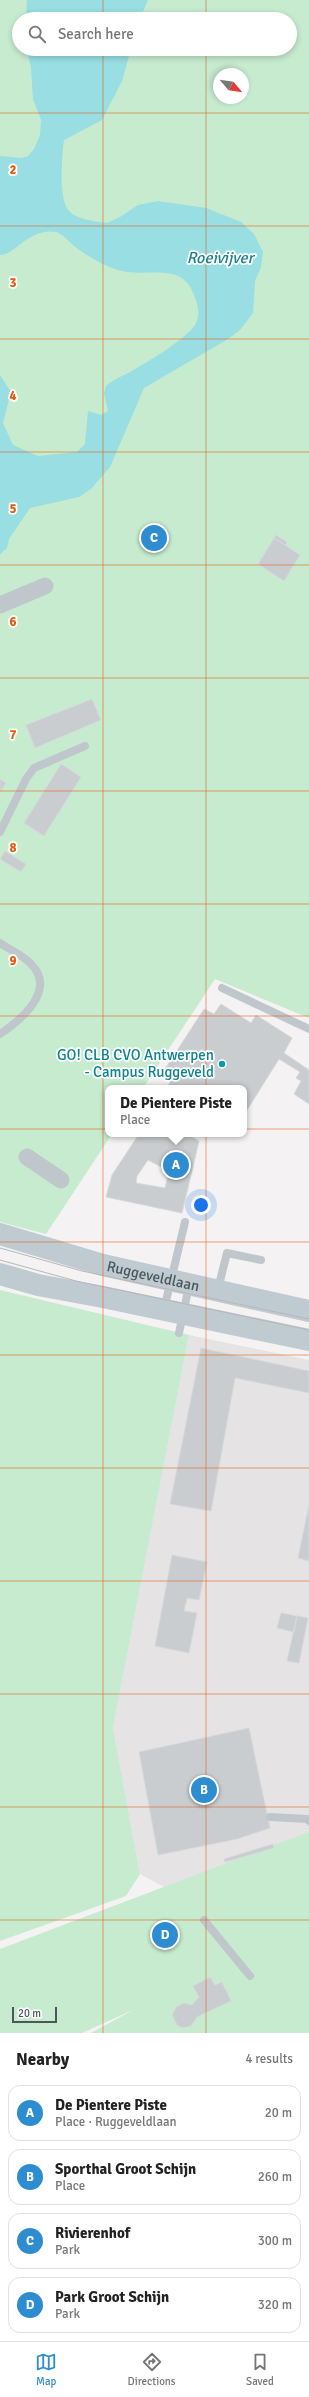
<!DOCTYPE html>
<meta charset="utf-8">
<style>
:root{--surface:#fff;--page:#f2f2f2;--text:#222;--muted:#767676;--line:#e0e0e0;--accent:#2e8cd1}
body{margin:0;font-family:Signika,sans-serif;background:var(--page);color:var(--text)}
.compass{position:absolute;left:213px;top:68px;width:36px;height:36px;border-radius:50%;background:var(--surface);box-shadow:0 2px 6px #0003;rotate:119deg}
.scale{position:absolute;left:12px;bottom:10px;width:45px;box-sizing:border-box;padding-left:4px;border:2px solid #4b575d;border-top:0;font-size:11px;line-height:14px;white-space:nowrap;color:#4b575d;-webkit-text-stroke:3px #fff;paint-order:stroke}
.you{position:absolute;left:201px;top:1205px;width:14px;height:14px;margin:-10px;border:3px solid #fff;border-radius:50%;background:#1a73e8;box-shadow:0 0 0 6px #1a73e833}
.badge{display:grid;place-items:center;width:26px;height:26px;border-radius:50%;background:var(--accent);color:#fff;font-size:13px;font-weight:700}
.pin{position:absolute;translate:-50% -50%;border:2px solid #fff;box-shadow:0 1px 4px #0006}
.popup{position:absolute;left:105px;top:1085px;width:142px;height:52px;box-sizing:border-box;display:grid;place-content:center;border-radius:8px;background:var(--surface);filter:drop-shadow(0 1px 3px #0005);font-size:13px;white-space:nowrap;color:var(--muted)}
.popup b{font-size:15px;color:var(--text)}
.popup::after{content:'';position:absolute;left:50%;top:100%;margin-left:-8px;border:8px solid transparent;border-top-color:var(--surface)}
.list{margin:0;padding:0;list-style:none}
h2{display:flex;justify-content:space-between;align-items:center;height:52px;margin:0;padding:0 16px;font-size:17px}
h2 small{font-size:13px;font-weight:400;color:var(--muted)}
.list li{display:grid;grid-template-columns:26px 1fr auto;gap:12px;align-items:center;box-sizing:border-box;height:56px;margin:0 8px 8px;padding:0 8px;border:1px solid var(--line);border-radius:12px}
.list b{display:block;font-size:15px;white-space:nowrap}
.list p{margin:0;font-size:13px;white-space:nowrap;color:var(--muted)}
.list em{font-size:13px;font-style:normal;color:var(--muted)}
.icon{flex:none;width:22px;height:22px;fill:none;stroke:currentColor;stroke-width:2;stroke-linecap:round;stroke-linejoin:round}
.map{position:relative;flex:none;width:309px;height:2033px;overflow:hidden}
.search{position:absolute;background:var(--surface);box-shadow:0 2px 6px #0003;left:12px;right:12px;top:12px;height:44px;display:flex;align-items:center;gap:10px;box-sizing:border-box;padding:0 14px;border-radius:22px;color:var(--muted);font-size:15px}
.sheet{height:308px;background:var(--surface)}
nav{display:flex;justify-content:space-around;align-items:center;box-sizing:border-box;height:56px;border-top:1px solid var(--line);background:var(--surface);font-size:11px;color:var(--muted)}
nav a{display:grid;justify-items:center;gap:2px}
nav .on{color:var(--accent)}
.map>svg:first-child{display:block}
.education{fill:#e5e3e3}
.green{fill:#c6ebcf;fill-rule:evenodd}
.water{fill:#98dee3}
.building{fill:#c9cdd0;stroke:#d6d9dc;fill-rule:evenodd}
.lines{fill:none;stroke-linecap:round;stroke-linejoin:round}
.lane{stroke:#bfc7cc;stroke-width:8}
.street{stroke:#bfc7cc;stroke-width:17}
.secondary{stroke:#c0cad1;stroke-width:22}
.tram{stroke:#b5b8bb;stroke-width:1}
.grid{fill:none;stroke:#e8590c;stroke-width:1;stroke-opacity:0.55}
.culture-dot{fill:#0f9aa8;stroke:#fff;stroke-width:1.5}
.labels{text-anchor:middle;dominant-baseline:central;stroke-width:3.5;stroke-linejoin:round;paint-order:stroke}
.culture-label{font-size:15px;fill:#0d838f;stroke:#fff;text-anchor:end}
.street-label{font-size:15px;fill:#4b575d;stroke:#fff}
.water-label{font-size:16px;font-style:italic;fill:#1b818a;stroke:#fff}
.grid-label{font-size:13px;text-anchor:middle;font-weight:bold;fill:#e8590c;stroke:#fff;stroke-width:3.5;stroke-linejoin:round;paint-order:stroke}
</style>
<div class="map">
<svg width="309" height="2033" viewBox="0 0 309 2033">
<rect width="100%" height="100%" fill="#f4f2f2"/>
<!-- education -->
<path class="education" d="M189 1335 309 1360V1838L164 1887 140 1874 113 1728Z"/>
<!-- green -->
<path class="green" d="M0 0H309V1018L215 979 143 1088H108V1134H112L46 1234 0 1222ZM19 19H290V49H19ZM219 74H243V98H219Z
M0 1290 189 1335 113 1728 140 1874 126 1896 0 1941Z
M309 1832V2033H91L135 2009 82 2033H0V1949Z"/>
<!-- water -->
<path class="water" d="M27 0H148L140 19H26Z
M27 49H131L122 81 102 120 64 140C62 155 58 200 69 211 76 219 97 222 107 223L120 217 138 205 158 201 206 208 241 222 254 234 263 252 261 267 255 281 253 313 240 330 228 339 144 388 110 467 91 489 79 497 30 508 9 539 7 548 0 554V375L11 392 3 423 13 445 38 456 77 452 85 444 88 411 101 415 108 411 104 393 106 386C114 379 123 376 132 371 152 359 173 347 190 331 198 324 200 314 197 304 185 255 148 282 112 268 101 264 88 256 78 249 70 243 65 236 57 232 29 227 15 255 0 255V156L22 158 28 156 34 149 40 135 41 120 33 99 31 68Z"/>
<!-- building -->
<path class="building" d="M276 535 287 542 285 545 274 538Z
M274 538 300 555 284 581 258 564Z
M92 699 101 720 35 748 26 725Z
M61 764 81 777 44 836 24 823Z
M0 779 6 783 0 792Z
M5 851 26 864 21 872 0 859Z
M221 1004 251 1023 256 1015 292 1038 284 1053 309 1070V1104L294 1094 301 1081 296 1078 300 1072 279 1059 244 1115V1088H171L168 1086 174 1075 165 1069 204 1009 214 1014Z
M139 1134H187L199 1141 182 1213 106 1197 112 1175ZM148 1160 169 1171 165 1188 136 1183 137 1176Z
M201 1348 309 1371V1393L235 1378 211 1511 170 1504Z
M309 1505V1561L298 1558Z
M172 1555 207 1562 199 1600 187 1598 184 1611 197 1613 189 1653 155 1646Z
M281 1613 297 1616 294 1632 277 1628Z
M297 1616 308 1618 299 1663 287 1661Z
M249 1728 270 1828 237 1839 158 1855 139 1752Z
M273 1844 274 1848 225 1862 224 1859Z
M210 1977 215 1985 222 1982 231 2001 197 2017 191 2026 182 2028 177 2025 172 2015 176 2007 184 2003 192 2005 199 1997 193 1986Z"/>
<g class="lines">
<!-- lane -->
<path class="lane" d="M0 832 26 779 34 768 85 746
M0 943C10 950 23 955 31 964 57 990 21 1020 0 1034
M222 988 309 1029
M218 1289 227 1253 261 1260
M164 1309 185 1222
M179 1333 189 1286
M270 1817 307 1819 309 1821
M204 1920 250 1976"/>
<!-- street -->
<path class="street" d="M0 605 45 586
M27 1157 61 1180"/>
<!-- secondary -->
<g class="secondary">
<path id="s1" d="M0 1234 103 1265 309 1311"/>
<path d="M0 1274 38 1285 103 1297 309 1340"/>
</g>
<!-- tram -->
<path class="tram" d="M0 1248 82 1271 309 1319
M0 1260 76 1281 309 1330"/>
</g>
<!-- grid -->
<path class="grid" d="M103 0V19M206 0V19M103 49V2033M206 49V2033M0 113H309M0 226H309M0 339H309M0 452H309M0 565H309M0 678H309M0 791H309M0 904H309M0 1016H309M0 1129H309M0 1242H309M0 1355H309M0 1468H309M0 1581H309M0 1694H309M0 1807H309M0 1920H309"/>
<!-- markers -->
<circle class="culture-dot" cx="222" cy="1064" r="4"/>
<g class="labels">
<!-- culture labels -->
<g class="culture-label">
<text x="214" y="1055">GO! CLB CVO Antwerpen<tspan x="214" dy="17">- Campus Ruggeveld</tspan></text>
</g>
<!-- street labels -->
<g class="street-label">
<text stroke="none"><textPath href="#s1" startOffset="159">Ruggeveldlaan</textPath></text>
</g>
<!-- water labels -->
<g class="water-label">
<text x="220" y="258">Roeivijver</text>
</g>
</g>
<g class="grid-label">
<text x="13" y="174">2</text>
<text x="13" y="287">3</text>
<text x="13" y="400">4</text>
<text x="13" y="513">5</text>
<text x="13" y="626">6</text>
<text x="13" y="739">7</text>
<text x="13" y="852">8</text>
<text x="13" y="965">9</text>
</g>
</svg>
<svg class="compass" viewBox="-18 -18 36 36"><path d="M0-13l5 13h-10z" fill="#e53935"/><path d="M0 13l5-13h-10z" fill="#767676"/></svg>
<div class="scale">20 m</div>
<div class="you"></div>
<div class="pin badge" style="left:176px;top:1165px">A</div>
<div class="popup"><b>De Pientere Piste</b>Place</div>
<div class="pin badge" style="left:204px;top:1790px">B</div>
<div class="pin badge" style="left:154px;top:538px">C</div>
<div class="pin badge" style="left:165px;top:1935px">D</div>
<div class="search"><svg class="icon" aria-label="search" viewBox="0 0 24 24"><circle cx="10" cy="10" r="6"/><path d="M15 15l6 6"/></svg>Search here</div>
</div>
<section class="sheet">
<h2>Nearby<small>4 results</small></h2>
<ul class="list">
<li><span class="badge">A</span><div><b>De Pientere Piste</b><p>Place · Ruggeveldlaan</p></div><em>20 m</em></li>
<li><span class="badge">B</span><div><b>Sporthal Groot Schijn</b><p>Place</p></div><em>260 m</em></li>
<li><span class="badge">C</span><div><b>Rivierenhof</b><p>Park</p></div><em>300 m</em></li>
<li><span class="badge">D</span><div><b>Park Groot Schijn</b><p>Park</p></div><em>320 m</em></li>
</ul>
</section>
<nav>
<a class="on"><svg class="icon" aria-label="map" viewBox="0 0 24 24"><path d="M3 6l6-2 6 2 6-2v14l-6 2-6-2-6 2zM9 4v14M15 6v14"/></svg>Map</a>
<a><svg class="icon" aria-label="directions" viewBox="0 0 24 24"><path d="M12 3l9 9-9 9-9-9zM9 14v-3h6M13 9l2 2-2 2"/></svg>Directions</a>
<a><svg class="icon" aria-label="saved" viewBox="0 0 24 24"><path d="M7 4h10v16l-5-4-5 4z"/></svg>Saved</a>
</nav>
